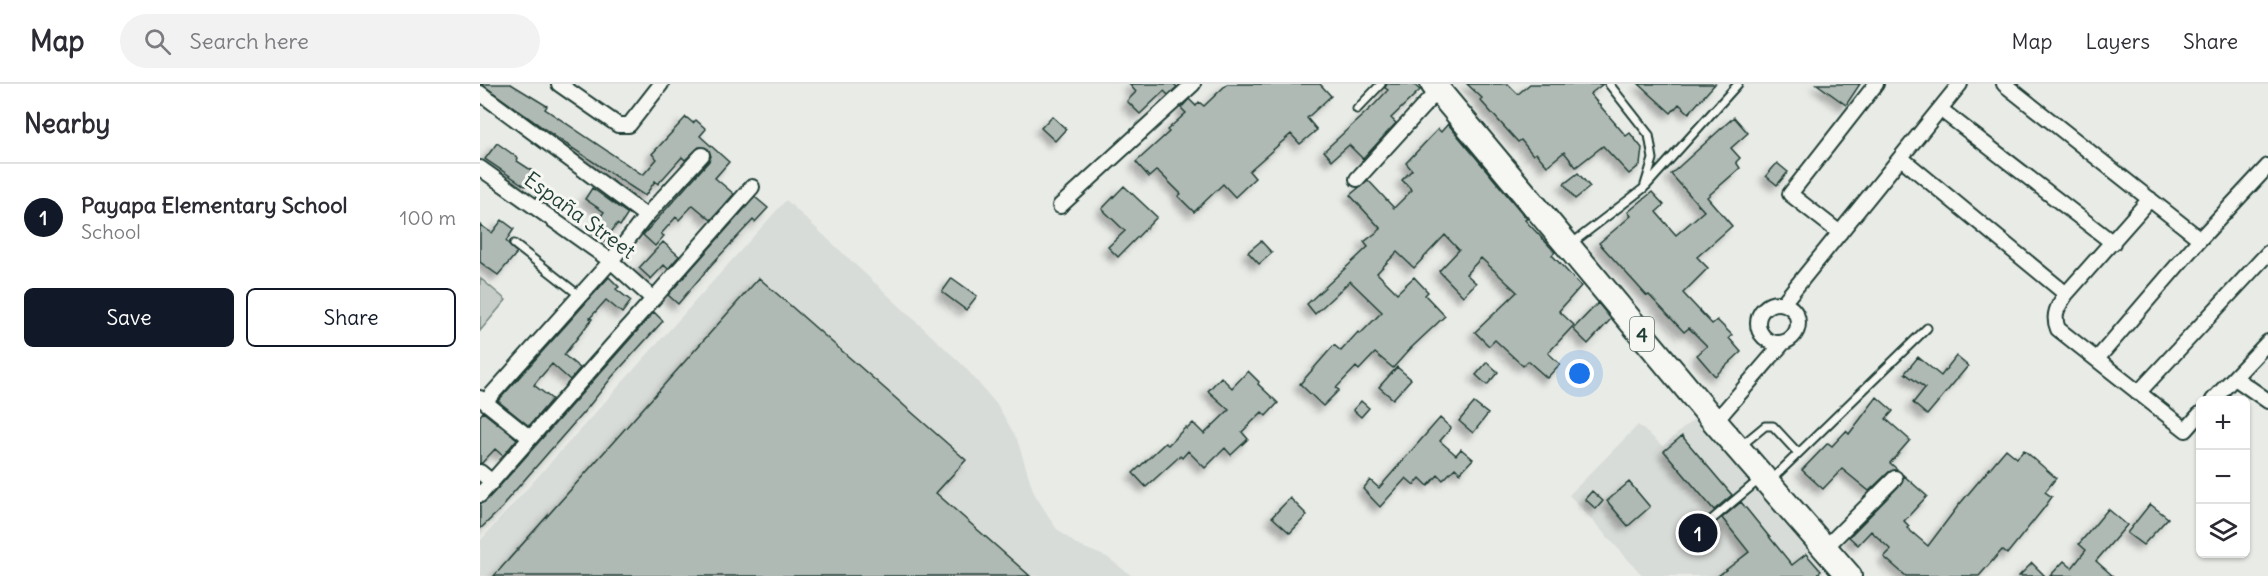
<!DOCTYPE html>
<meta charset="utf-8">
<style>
:root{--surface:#fff;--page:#f2f2f3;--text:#2b2b33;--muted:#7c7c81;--line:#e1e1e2;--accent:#111827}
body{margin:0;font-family:Delius,sans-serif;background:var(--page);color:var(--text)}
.controls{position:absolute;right:18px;bottom:18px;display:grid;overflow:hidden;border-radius:9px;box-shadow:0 2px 4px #0004}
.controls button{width:54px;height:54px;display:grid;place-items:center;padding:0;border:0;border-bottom:2px solid var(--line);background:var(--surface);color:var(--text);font:30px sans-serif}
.you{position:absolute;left:1100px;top:290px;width:21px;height:21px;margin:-15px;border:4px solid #fff;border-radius:50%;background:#1a73e8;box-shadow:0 0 0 9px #1a73e833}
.badge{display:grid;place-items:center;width:39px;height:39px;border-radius:50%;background:var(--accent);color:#fff;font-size:20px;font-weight:700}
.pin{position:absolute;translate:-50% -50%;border:3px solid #fff;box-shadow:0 2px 6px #0006}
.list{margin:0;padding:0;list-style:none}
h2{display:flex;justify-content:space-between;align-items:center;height:78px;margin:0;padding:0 24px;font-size:26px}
h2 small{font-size:20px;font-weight:400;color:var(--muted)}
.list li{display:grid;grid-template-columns:39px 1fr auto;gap:18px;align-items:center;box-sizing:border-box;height:108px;padding:0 24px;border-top:2px solid var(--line)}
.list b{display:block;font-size:22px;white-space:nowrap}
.list p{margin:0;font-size:20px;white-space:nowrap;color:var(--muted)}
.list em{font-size:20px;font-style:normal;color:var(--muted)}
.actions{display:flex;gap:12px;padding:18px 24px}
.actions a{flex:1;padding:14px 0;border:2px solid var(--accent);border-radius:9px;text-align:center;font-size:21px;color:var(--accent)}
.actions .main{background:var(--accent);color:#fff}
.icon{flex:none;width:33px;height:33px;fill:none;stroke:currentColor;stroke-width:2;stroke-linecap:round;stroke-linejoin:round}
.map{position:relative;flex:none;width:1788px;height:492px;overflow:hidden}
header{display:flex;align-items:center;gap:36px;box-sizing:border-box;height:84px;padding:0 30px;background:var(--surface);border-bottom:2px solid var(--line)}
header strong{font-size:28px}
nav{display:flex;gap:33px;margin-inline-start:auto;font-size:21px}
.search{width:420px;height:54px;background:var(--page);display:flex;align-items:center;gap:15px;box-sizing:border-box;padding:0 21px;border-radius:33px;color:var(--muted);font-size:22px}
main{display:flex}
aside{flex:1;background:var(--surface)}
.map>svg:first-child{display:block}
.built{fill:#d8dcd8}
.green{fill:#c7cec9;stroke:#73867e;stroke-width:1.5}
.building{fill:#b0bab5;stroke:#1f3d34;stroke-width:1.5;filter:url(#shadow)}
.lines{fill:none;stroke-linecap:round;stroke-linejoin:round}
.lane-casing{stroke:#1f3d34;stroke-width:11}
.street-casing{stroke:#1f3d34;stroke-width:18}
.highway-casing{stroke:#1f3d34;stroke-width:28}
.lane{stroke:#f6f6f2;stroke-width:7}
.street{stroke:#f6f6f2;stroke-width:14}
.highway{stroke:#f6f6f2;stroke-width:24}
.labels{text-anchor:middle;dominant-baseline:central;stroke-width:6;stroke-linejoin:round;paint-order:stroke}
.shield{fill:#f6f6f2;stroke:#60746d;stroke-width:1.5}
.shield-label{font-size:20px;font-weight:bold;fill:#1f3d34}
.street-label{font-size:21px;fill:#1f3d34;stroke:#f6f6f2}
</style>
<header>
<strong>Map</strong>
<div class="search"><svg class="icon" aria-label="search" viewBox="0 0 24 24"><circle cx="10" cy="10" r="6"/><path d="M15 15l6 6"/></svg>Search here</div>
<nav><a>Map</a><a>Layers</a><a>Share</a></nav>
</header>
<main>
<aside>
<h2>Nearby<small></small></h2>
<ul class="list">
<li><span class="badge">1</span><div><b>Payapa Elementary School</b><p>School</p></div><em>100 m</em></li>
</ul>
<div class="actions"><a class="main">Save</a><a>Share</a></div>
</aside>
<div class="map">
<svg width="1788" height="492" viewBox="0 0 1788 492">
<defs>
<filter id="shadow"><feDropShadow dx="-5.5" dy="5.5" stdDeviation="3" flood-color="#0004"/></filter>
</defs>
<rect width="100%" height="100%" fill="#e9ebe7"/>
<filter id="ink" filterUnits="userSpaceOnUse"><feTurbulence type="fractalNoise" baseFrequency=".0167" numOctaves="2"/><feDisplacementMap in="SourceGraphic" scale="12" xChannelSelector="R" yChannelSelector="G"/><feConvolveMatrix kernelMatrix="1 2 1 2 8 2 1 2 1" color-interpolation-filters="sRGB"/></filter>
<g filter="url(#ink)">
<!-- built -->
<path class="built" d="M306 116 484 282 518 322 537 355 554 409 576 444 597 461 627 473 652 492H0V457Z
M1215 334 1345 487 1340 492H1163L1089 411 1158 341 1183 362Z"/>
<!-- green -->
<path class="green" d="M0 194 26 216 0 247Z"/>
<!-- building -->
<path class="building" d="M1 0H31L67 22 65 25 163 91 177 75 172 70 206 33 213 39 216 36 226 45 220 52 249 78 235 94 254 110 231 136 213 121 199 136 196 133 181 150 184 152 175 162 163 151 229 77 231 72 228 65 219 63 205 76 202 73 178 100 175 97 165 112 86 60Z
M649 0H694L697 3 688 11 684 7 660 30 647 17 656 8Z
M747 0H840L851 12 827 34 837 46 820 60 811 50 769 87 775 94 755 113 743 100 714 128 698 112 701 110 677 86 669 93 656 78 689 48 687 46 706 29 701 24 709 15 716 22 719 18 724 22Z
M907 0H933L940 6 911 34 916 39 883 75 869 61 852 76 844 67 895 20 908 6 905 4Z
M987 0H1028L1038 10 1050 0H1123L1110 10 1146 52 1150 49 1162 64 1160 81 1149 90 1123 62 1096 83 1084 68 1067 82 1056 69 1053 71 1041 56 1038 58 1000 16 1002 14Z
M1159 0H1235L1209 29 1199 20 1191 29Z
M1337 0H1380L1366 21Z
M572 32 586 45 575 57 561 44Z
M1254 33 1268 49 1251 64 1260 74 1256 78 1260 84 1227 113 1252 142 1217 173 1228 184 1203 209 1232 240 1237 236 1252 251 1249 254 1261 268 1235 292 1217 271 1227 262 1209 244 1204 248 1169 211 1167 212 1158 202 1119 159 1151 132 1148 128 1172 108 1184 121 1176 128 1196 151 1224 127 1191 90Z
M968 40 1047 135 1045 136 1075 168 1072 171 1101 202 1079 227 1094 241 1068 269 1080 280 1067 294 1048 277 1043 282 1015 256 1009 262 995 248 1037 208 1001 174 986 190 996 199 983 212 959 187 979 166 965 151 934 184 917 168 897 189 917 209 934 193 948 208 945 211 965 232 931 264 913 284 895 269 879 286 876 283 856 304 859 306 843 322 820 300 854 261 861 267 878 248 880 250 902 228 870 197 835 230 827 220 888 163 884 158 901 145 870 111 888 96 914 124 932 106 922 96 932 86 926 79 958 45 961 48Z
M17 59 38 74 37 77 54 88 45 102 5 75Z
M1297 79 1308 88 1297 101 1286 92Z
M1098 89 1110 103 1095 115 1084 100Z
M644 102 677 133 638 173 628 163 645 147 622 125Z
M112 104 148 130 140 142 137 140 124 158 110 147 124 128 105 115Z
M275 113 288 124 275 138 273 136 232 180 198 220 188 211Z
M22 136 34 145 26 157 37 169 18 191 0 178V141L12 149Z
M781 157 792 169 779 180 768 168Z
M183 158 199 172 188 185 184 181 171 195 159 184Z
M129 193 139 203 136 205 151 217 142 229 126 216 110 234 112 235 84 271 100 284 90 296 72 280 57 297 54 301 72 315 49 342 18 317Z
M279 194 486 376 456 409 550 492H14Z
M472 194 497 212 486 226 462 208Z
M1118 219 1131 235 1108 260 1093 245Z
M174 228 183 237 132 293 109 322 26 417 23 423 0 445V420L6 417 18 404Z
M1476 272 1488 282 1447 331 1433 319 1445 304 1425 289 1438 273 1461 292Z
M1007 278 1018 288 1007 301 996 291Z
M917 283 931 295 913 315 899 303Z
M768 287 779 298 778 300 798 319 786 332 782 328 762 348 768 355 751 371 745 364 725 384 708 367 702 374 700 372 666 403 653 389 685 359 688 361 706 343 707 345 713 339 724 350 749 326 728 307 741 293 752 304Z
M1397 313 1413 327 1406 335 1430 356 1410 379 1417 385 1409 388 1389 407 1362 385 1343 405 1322 386 1348 359 1352 362 1366 347 1369 350Z
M881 317 889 324 881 333 873 326Z
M994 319 1008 330 993 349 979 337Z
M3 328 37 355 23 372 15 365 2 379H0V332Z
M960 334 971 344 960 357 976 371 981 365 993 375 980 389 975 384 963 396 958 391 948 402 940 394 934 401 926 394 900 423 883 405 890 396 899 404Z
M1202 352 1252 411 1234 426 1184 367Z
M1526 365 1537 374 1544 366 1576 394 1565 408 1572 413 1564 424 1527 470 1522 466 1499 492H1426L1404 473 1411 466 1391 447 1378 461 1369 453 1421 400 1423 391 1447 412 1424 437 1429 442 1427 444 1448 462 1478 422Z
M1149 398 1170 423 1148 442 1127 417Z
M1112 407 1123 417 1116 425 1105 415Z
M810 414 827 431 810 449 792 433Z
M1261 418 1312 481 1326 470 1341 487 1335 492H1238L1269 468 1242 434Z
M1670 420 1688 434 1663 461 1647 449Z
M1628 425 1647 441 1616 477 1633 492H1570L1584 477 1592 484 1606 466 1599 460Z
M1552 479 1565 492H1539Z"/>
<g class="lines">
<defs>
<path id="lane" d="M877 25 901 0
M1166 102 1258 0
M34 160 99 211
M1091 160 1164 104 1173 75 1169 51 1129 0
M1262 361 1285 342H1293L1318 369
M1292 395 1447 244
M1211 453 1280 395"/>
<path id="street" d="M79 0 138 41H149L181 0
M1524 0 1720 155
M0 9 166 132
M1460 25 1633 159
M1421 74 1586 210
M0 84 131 177 172 214
M877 95 958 6
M1670 115 1586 210C1578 222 1572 231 1578 245L1706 346 1720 330
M580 122 713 0
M1360 149 1310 110 1396 0
M1278 239a20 20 0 1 1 40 0a20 20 0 1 1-40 0Z
M1303 219 1480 0
M1617 275 1720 155 1788 82
M1755 294 1788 317
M1658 309 1788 169
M0 314 50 354
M1733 316 1788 258
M5 318 131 177 166 132 222 71
M1235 338 1303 259
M0 388 12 398
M0 411 272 103
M1345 464 1415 394"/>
<path id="highway" d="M953 0 1235 338 1369 492"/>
</defs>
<!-- lane casing -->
<use href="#lane" class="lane-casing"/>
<!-- street casing -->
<use href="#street" class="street-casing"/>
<!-- highway casing -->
<use href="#highway" class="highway-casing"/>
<!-- lane -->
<use href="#lane" class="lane"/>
<!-- street -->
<use href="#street" class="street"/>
<!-- highway -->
<use href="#highway" class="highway"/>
</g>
</g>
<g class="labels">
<!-- shield labels -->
<rect class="shield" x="1150" y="233" width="24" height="34" rx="4.5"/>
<g class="shield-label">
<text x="1162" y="250">4</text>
</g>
<!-- street labels -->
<g class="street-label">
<text transform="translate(100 131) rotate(36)">España Street</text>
</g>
</g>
</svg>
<div class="controls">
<button>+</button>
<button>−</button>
<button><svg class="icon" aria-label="layers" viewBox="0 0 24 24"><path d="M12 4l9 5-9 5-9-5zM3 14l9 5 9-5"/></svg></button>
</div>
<div class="you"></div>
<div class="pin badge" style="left:1218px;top:449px">1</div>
</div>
</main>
